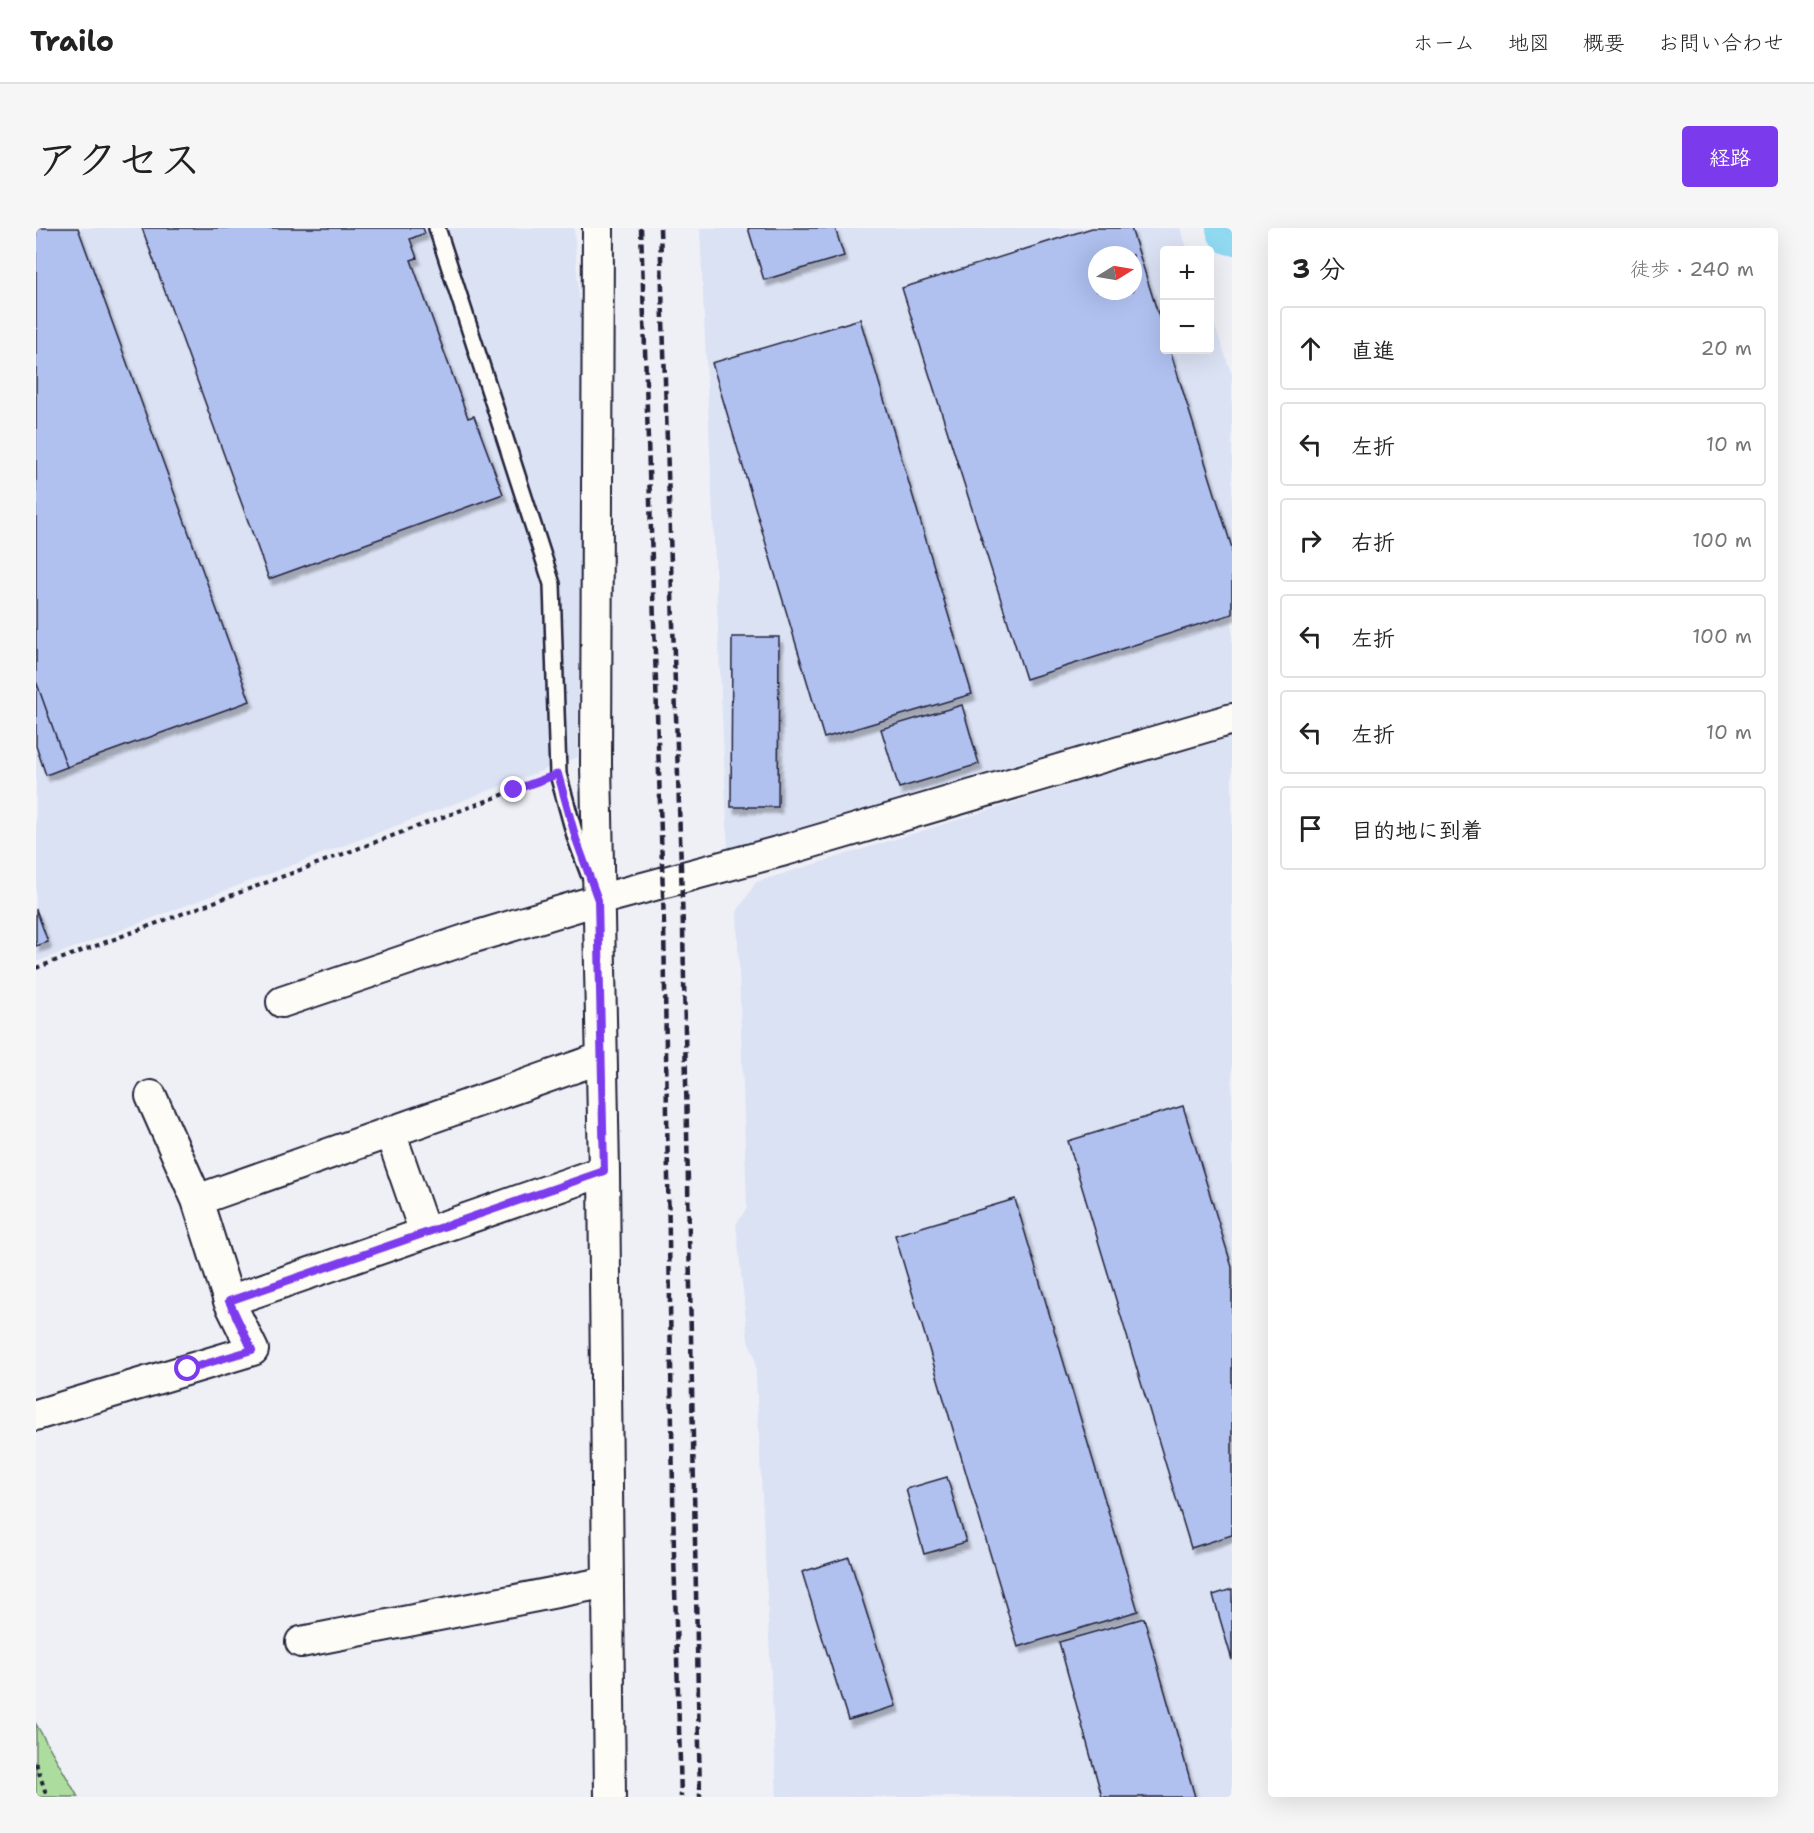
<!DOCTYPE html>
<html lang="ja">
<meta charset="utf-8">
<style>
:root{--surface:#fff;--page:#f6f6f6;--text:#222;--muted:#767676;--line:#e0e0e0;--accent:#7c3aed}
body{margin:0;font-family:"Shantell Sans","Klee One",sans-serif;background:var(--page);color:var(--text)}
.controls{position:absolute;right:18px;top:18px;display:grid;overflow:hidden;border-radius:6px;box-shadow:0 6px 24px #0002}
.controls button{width:54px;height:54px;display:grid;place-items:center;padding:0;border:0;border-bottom:2px solid var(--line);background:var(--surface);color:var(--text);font:30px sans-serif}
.compass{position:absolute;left:1052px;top:18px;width:54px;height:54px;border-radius:50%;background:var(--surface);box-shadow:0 6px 24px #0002;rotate:79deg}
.stop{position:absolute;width:18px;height:18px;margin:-14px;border:4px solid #7c3aed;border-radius:50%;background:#fff}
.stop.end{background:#7c3aed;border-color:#fff;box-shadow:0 2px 6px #0008}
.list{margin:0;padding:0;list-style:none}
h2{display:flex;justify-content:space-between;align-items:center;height:78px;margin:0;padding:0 24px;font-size:26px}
h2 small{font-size:20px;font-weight:400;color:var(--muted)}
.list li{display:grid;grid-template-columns:39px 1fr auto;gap:18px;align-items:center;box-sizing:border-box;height:84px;margin:0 12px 12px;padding:0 12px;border:2px solid var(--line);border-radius:6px}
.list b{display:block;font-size:22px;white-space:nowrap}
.list em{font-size:20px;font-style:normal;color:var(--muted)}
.icon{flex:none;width:33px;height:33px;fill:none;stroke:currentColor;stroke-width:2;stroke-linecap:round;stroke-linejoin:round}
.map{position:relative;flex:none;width:1196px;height:1569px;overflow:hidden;border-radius:6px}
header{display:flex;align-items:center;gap:36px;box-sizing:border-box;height:84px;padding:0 30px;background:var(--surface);border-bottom:2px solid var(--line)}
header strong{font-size:28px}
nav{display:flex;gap:33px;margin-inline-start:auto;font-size:21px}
.intro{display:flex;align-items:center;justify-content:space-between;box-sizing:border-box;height:144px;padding:0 36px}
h1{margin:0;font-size:42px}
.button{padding:15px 27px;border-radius:6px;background:var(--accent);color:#fff;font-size:21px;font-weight:700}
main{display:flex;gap:36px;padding:0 36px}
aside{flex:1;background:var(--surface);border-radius:6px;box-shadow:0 6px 24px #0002}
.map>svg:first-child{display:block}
.built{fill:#dbe2f4;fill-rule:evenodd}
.green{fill:#acdd9e;stroke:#67806c;stroke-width:1.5}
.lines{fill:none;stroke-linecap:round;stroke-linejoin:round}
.river{stroke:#90d9f1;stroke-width:50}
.building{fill:#b0c1f0;stroke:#22223b;stroke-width:1.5;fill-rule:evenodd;filter:url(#shadow)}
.lane-casing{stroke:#22223b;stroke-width:20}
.street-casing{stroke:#22223b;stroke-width:34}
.path{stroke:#22223b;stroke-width:4;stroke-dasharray:4.5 4.5;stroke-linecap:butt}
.lane{stroke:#fdfcf7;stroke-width:15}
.street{stroke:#fdfcf7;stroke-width:30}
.rail{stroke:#22223b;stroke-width:4.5;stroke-dasharray:9 4.5;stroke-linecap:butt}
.route{stroke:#7c3aed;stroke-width:8}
</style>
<header>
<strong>Trailo</strong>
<nav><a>ホーム</a><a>地図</a><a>概要</a><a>お問い合わせ</a></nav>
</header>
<div class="intro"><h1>アクセス</h1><a class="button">経路</a></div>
<main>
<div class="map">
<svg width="1196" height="1569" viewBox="0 0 1196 1569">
<defs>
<filter id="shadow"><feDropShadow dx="3.5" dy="6" stdDeviation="1.5" flood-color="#0004"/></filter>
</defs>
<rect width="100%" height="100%" fill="#eef0f6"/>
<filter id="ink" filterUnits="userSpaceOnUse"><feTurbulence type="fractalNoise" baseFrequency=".0167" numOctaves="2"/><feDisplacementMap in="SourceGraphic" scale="12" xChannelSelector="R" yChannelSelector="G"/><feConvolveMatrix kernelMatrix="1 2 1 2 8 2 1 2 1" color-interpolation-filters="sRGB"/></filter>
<g filter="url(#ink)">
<!-- built -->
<path class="built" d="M0 0H538L547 123 542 529 0 734Z
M664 0H1144L1152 22H1128V122H1174V84L1196 147V473L692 621ZM1061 27H1097V63H1061Z
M1196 507V1569H741L719 1129 712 1112 700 996 711 980 701 684 720 654Z"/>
<!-- green -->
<path class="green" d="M0 1496 42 1569H0Z"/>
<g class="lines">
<!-- river -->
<path class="river" d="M1195 0 1196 2"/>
</g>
<!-- building -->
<path class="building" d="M0 0H42L214 473 31 539 0 453Z
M106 0H387L389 5 374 11 381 30 375 32 432 190 438 188 467 266 233 351Z
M712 0H799L808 28 728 52Z
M1056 0H1095L1128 105V122H1134L1196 320V386L990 451 866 60ZM1061 27H1097V63H1061Z
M824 91 936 466 788 510 676 135Z
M696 409H743L742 579H695Z
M0 453 31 539 10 547 0 518Z
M926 477 943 536 863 560 845 501Z
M0 681 12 714 0 718Z
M1147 878 1196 1039V1307L1155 1320 1032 913Z
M979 971 1102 1383 982 1419 859 1007Z
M911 1249 930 1314 888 1326 870 1261Z
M813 1329 860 1478 812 1492 766 1344Z
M1196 1361V1432L1177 1367Z
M1108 1390 1159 1569H1066L1023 1414Z"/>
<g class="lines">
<defs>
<path id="lane" d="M401 0 516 356 522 546 540 611 553 646"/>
<path id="street" d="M562 0 560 536 568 943 574 1569
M246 774 435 710 562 672 749 622 1196 491
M115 868 161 972 193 1073
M354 904 389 1005
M161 972 565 830
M0 1187 217 1122 193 1073 568 943
M265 1414 572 1354"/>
</defs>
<!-- lane casing -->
<use href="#lane" class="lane-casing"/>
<!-- street casing -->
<use href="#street" class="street-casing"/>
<!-- path -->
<path class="path" d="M0 740 504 553
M0 1535 11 1569"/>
<!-- lane -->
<use href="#lane" class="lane"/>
<!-- street -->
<use href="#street" class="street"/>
<!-- rail -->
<path class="rail" d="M605 0 628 697 638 1326 645 1569
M624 0 647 700 664 1569"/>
</g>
</g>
<g class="lines" filter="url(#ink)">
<!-- route -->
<path class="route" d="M152 1141 216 1122 193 1073 568 943 562 672 540 611 522 546 478 562"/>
</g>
</svg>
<div class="controls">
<button>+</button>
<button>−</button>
</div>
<svg class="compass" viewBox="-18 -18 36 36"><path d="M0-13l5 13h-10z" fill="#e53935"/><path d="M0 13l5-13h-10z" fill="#767676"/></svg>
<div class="stop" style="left:152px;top:1141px"></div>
<div class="stop end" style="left:478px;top:562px"></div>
</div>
<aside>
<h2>3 分<small>徒歩 · 240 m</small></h2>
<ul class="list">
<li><svg class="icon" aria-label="ahead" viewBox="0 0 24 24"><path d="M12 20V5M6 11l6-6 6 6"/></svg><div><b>直進</b></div><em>20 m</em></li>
<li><svg class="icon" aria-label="left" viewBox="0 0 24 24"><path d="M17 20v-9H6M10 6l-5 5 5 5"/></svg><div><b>左折</b></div><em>10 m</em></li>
<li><svg class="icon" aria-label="right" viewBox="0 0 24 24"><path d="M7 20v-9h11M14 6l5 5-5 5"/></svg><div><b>右折</b></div><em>100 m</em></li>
<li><svg class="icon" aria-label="left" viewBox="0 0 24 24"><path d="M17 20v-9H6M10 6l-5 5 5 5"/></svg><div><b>左折</b></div><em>100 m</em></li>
<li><svg class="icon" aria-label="left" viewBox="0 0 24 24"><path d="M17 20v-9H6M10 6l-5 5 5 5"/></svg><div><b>左折</b></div><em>10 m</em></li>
<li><svg class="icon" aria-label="arrive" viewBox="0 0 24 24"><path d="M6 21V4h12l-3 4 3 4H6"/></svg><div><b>目的地に到着</b></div></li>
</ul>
</aside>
</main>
